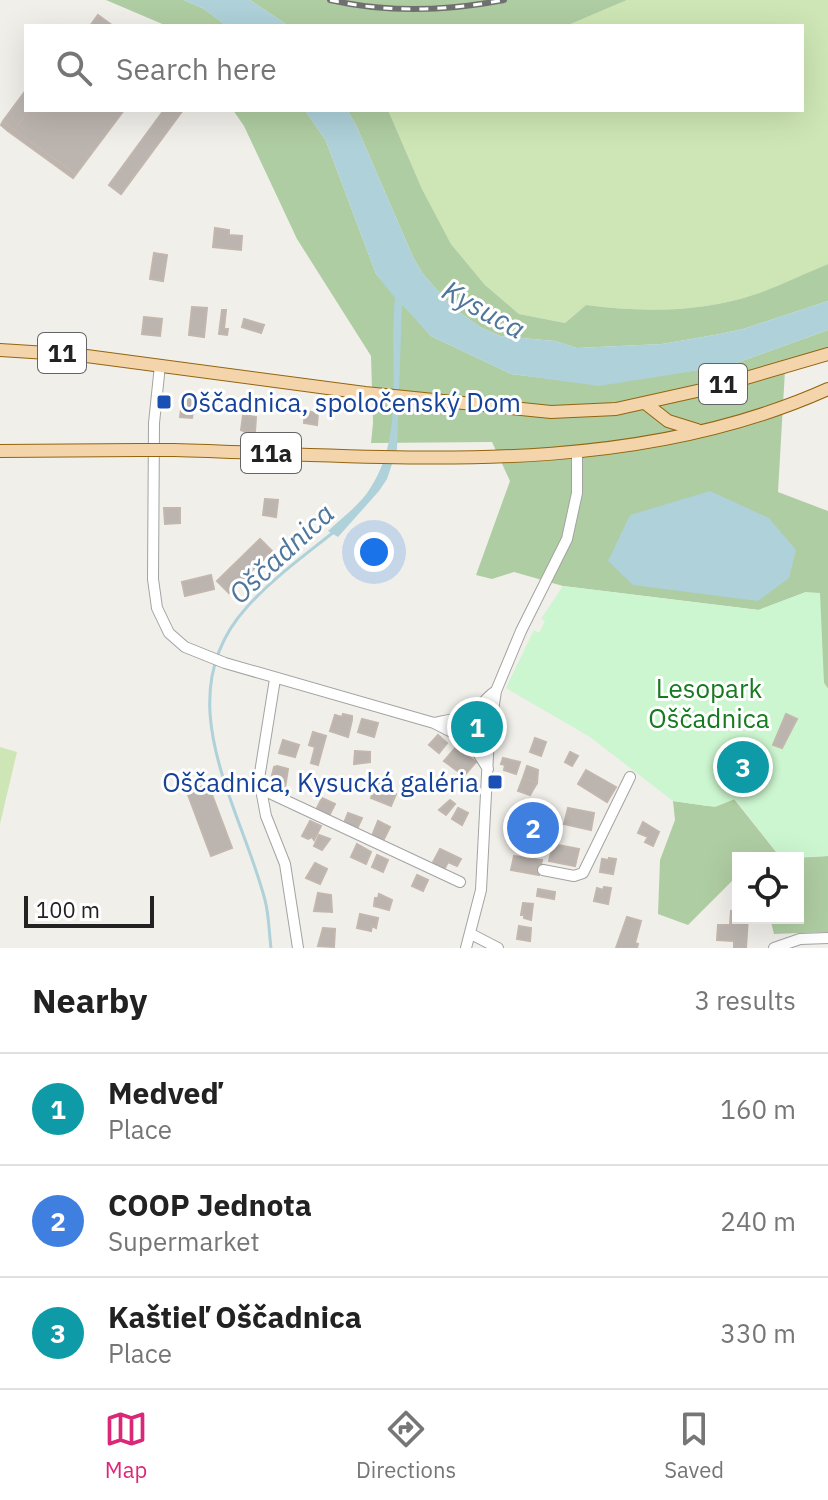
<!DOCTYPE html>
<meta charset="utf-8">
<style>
:root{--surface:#fff;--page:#f6f6f6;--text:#222;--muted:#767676;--line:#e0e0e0;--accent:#db2777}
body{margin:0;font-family:"IBM Plex Sans",sans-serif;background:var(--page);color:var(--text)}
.controls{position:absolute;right:24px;bottom:24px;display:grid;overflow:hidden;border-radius:0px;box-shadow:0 8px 32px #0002}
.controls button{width:72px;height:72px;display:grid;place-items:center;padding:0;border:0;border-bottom:2px solid var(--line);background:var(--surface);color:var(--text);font:40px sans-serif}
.scale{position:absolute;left:24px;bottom:20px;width:130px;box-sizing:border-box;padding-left:8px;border:4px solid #222;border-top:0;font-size:22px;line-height:28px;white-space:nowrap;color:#222;-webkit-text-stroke:6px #fff;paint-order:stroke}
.you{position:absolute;left:374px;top:552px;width:28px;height:28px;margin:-20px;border:6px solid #fff;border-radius:50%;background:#1a73e8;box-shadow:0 0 0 12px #1a73e833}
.badge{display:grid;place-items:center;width:52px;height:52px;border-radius:50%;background:var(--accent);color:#fff;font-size:26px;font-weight:700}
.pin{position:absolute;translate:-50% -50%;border:4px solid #fff;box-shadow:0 2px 8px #0006}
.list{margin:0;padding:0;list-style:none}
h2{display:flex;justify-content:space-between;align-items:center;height:104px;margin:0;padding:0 32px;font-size:34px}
h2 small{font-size:26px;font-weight:400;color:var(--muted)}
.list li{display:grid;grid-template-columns:52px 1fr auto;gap:24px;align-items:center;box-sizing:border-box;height:112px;padding:0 32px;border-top:2px solid var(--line)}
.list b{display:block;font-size:30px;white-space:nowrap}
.list p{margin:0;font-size:26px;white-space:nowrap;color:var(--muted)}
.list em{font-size:26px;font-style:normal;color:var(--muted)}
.icon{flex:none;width:44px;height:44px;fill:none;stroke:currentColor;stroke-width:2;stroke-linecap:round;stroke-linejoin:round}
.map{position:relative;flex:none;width:828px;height:948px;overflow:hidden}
.search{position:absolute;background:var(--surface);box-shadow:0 8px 32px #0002;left:24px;right:24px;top:24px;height:88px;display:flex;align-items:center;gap:20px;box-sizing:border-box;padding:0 28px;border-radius:0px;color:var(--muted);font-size:30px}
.sheet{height:440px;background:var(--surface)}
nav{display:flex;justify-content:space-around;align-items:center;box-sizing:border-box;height:112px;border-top:2px solid var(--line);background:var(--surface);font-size:22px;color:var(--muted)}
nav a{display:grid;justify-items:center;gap:4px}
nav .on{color:var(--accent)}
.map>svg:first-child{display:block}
.grass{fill:#cee6b5}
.forest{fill:#afcda2}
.park{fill:#ccf6cf}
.water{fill:#aed1da}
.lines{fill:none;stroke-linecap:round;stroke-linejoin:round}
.stream{stroke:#aed1da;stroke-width:3}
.building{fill:#bbb4af;stroke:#c2b6ad;stroke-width:2}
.minor-casing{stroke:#a3a3a3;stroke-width:12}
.major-casing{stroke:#92650e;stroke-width:14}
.minor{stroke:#fff;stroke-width:10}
.major{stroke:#f4d4ab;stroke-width:12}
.rail-casing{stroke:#707070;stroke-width:6}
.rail{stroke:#fff;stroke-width:3;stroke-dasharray:9;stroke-linecap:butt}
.major-bridge-casing{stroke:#92650e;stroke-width:14;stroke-linecap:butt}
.major-bridge{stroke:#f4d4ab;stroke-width:12}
.transit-dot{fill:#1a4fb4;stroke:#fff;stroke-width:3}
.labels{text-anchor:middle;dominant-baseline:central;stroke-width:6;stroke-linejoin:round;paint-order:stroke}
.shield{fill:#fff;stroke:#646464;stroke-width:2}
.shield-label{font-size:24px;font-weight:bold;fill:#222}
.transit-label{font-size:26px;fill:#164399;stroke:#fff;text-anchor:start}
.park-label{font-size:26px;fill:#167a1e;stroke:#fff}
.water-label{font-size:28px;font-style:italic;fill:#4f769b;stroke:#fff}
</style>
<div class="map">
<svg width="828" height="948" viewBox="0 0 828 948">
<rect width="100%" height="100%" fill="#f1efea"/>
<!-- grass -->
<path class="grass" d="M627 0H828V264C803 274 779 287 753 295 699 313 641 312 586 305L565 323 519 314 485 285 451 244 422 189 388 110H802V26H566Z
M0 747 17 752 0 824Z"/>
<!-- forest -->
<path class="forest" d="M106 0H184L204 9 227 26H167Z
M250 0H627L566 26H289Z
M233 110H305L326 141 376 274 431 336 511 374 599 385 731 365 828 330V358L785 370 778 492 828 511V689L824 683 806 592 759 610 563 586 514 572 492 579 476 575 510 481 492 442 371 443 373 423 371 356 297 239 244 126Z
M347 110H388L422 189 451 244 485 285 519 314 565 323 586 305C641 312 699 313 753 295 778 287 803 274 828 264V301L743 329 720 334 662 344 577 348 555 341 500 336 480 327 452 307 423 274 413 257 356 125Z
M734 799 781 858H738V875L688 925 658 914 660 860 675 820 673 801 708 806Z
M828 856V932L774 934 770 918H798V858H794Z"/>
<!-- park -->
<path class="park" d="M563 586 758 610 806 592 820 593 824 683 828 689V856L781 858 735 799 715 807 673 801 590 737 506 688 534 630 539 633 545 621 541 619Z"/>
<!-- water -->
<path class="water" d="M184 0H250L289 26H227L204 9Z
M305 110H347L356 125 413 257 423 274 452 307 480 327 500 336 555 341 577 348 662 344 720 334 743 329 828 301V330L731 365 599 386 511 374 431 336 402 305 397 449 387 479 379 491 338 537 328 531C343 517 361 504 371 487 406 433 388 360 395 298L376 274 326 141Z
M710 491 769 518 796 550 789 578 758 601 633 585 608 561 630 515Z"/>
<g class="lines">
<!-- stream -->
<path class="stream" d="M271 948C269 932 269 915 265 900 240 804 165 697 247 607 273 578 305 555 335 531"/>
</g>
<!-- building -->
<path class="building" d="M98 15 113 26H90Z
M26 90V110H29L14 130 3 121Z
M29 110H124L76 174 14 130Z
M164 110H183L121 194 109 185Z
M3 121 14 130 76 174 73 178 8 131 1 125Z
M215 228 229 230V235L242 236 241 250 213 247Z
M154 253 167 255 163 281 150 279Z
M192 307 207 308 204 337 189 335Z
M222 310H226L224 329H228L227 335 219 334Z
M144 317 162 319 160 336 142 334Z
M244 319 264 325 261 333 242 327Z
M183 394 196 396 192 418 180 417Z
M305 411 318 413 317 425 304 423Z
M243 415 256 417 255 432 251 431V434L241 430Z
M265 499 278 500 276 517 263 515Z
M164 508H180V523L165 524Z
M260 539 272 551 229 593 217 581Z
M211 575 214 589 185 596 182 582Z
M343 714 352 716V720L348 737 330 731 335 715 342 717Z
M786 714 797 719 782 748 773 745Z
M362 719 378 723 374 737 358 732Z
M313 732 326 736 318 765 311 763 315 747 309 745Z
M438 735 447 743 439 753 429 745Z
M535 738 546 742 541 756 530 752Z
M283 740 299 745 295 757 279 753Z
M457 746 476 762 464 776 444 761Z
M741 750 756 756 745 783 731 778Z
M355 751 370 752V762L354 764Z
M570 752 578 756 572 766 565 762Z
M503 758 520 762 516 774 504 770 505 765 501 764Z
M277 766 288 769 285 788 270 784 274 767Z
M527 766 538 770 537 783 523 778Z
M586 770 616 787 607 802 578 784Z
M440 775 450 785 442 794 431 784Z
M523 778 537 783 530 795 518 791Z
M378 780 390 785 388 791 396 794 391 806 371 798Z
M208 784 232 848 211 856 187 792Z
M322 798 335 804 329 816 316 810Z
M450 800 455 804 446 815 439 810Z
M515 807 549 815 541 851 525 847 528 829 512 826Z
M458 808 468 813 462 825 452 819Z
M568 808 594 813 591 830 564 824Z
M348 813 362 818 357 829 344 823Z
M310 821 321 826 314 840 312 837 308 839 302 836Z
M378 821 390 827 383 841 372 836Z
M643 822 659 832 653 846 645 842 648 837 638 833Z
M319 835 330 839 322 850 314 846Z
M357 844 371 852 366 864 351 857Z
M553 844 579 849 575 866 549 861Z
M440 849 461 859 457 866 448 862 444 870 432 864Z
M377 855 388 860 383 872 372 867Z
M514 856 542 860 539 875 511 870Z
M609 858 616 859 613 874 600 872 602 859 609 860Z
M315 863 327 869 320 884 306 878Z
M417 875 428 880 423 891 412 886Z
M604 887 611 888 608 904 594 901 597 888 603 890Z
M538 889 555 892 554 899 537 896Z
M318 893 331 895 332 912 314 911Z
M379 894 392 900 389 910 374 906 375 898H378Z
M523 903 533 904 531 920 524 918V915H521Z
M731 911 738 912V918H748L746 948 734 947V941L717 940 718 925H730Z
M360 914 378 918 376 928 372 926 371 931 357 928Z
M627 917 641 921 635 943 638 944 637 948H616Z
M519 926 531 928 530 941 517 939Z
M323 928 335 929 334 947 318 946Z"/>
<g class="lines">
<defs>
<path id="minor" d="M160 365 154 423 153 579 157 608 169 633 185 647 225 663 434 723 471 742 488 769
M275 679 259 779 266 816 285 864 298 948
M434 723C448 720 466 718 477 709 484 703 487 696 496 691
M261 789 460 882
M543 870 574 876 583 873 630 777
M471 934 498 948
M466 948 481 890 489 736 496 691 521 631 567 539 577 493V452
M774 948 800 939 828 938"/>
<path id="major" d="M0 350 79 355 365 393 551 412 616 409 715 387 828 354
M645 403 668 421 697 430
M174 450C393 456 623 481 828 389
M0 451 139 450"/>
</defs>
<!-- minor casing -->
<use href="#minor" class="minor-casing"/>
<!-- major casing -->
<use href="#major" class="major-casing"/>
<!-- minor -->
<use href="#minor" class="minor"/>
<!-- major -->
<use href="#major" class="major"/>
<defs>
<path id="rail" d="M330 0C388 13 447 11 504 0"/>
</defs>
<!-- rail casing -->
<use href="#rail" class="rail-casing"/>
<!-- rail -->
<use href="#rail" class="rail"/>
<defs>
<path id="major-bridge" d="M139 450H174"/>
</defs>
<!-- major-bridge casing -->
<use href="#major-bridge" class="major-bridge-casing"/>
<!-- major-bridge -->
<use href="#major-bridge" class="major-bridge"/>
</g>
<!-- markers -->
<g class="transit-dot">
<rect x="156" y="394" width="16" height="16" rx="4"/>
<rect x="487" y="774" width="16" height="16" rx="4"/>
</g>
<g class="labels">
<!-- shield labels -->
<g class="shield">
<rect x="38" y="333" width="48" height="40" rx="6"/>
<rect x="699" y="364" width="48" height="40" rx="6"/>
<rect x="241" y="433" width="60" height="40" rx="6"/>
</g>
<g class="shield-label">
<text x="62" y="353">11</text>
<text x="723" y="384">11</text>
<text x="271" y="453">11a</text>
</g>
<!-- transit labels -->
<g class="transit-label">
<text x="180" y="402">Oščadnica, spoločenský Dom</text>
<text x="479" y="782" text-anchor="end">Oščadnica, Kysucká galéria</text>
</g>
<!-- park labels -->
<g class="park-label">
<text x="709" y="688">Lesopark<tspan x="709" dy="30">Oščadnica</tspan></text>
</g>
<!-- water labels -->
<g class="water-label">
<text transform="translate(484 309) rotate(29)">Kysuca</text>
<text transform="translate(281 553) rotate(-43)">Oščadnica</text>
</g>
</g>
</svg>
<div class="controls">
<button><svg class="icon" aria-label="locate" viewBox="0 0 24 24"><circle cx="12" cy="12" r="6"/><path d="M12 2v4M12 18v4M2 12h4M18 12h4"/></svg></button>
</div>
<div class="scale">100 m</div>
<div class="you"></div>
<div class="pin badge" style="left:477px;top:727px;background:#0f9aa8">1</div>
<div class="pin badge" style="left:533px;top:828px;background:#3f7fe0">2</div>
<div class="pin badge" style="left:743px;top:767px;background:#0f9aa8">3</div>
<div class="search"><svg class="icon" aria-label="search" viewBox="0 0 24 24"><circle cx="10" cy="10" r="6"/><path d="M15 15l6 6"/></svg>Search here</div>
</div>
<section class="sheet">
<h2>Nearby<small>3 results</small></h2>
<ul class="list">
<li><span class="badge" style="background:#0f9aa8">1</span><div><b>Medveď</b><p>Place</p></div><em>160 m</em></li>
<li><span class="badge" style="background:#3f7fe0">2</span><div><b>COOP Jednota</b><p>Supermarket</p></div><em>240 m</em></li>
<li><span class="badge" style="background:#0f9aa8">3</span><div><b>Kaštieľ Oščadnica</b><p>Place</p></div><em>330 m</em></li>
</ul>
</section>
<nav>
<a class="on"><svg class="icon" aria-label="map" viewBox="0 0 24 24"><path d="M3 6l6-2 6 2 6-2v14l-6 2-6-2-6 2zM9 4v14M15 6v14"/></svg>Map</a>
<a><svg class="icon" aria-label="directions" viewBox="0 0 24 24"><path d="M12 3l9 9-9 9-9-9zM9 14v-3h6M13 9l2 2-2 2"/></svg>Directions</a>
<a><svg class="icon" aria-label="saved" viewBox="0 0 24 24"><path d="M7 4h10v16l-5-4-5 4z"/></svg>Saved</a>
</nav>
